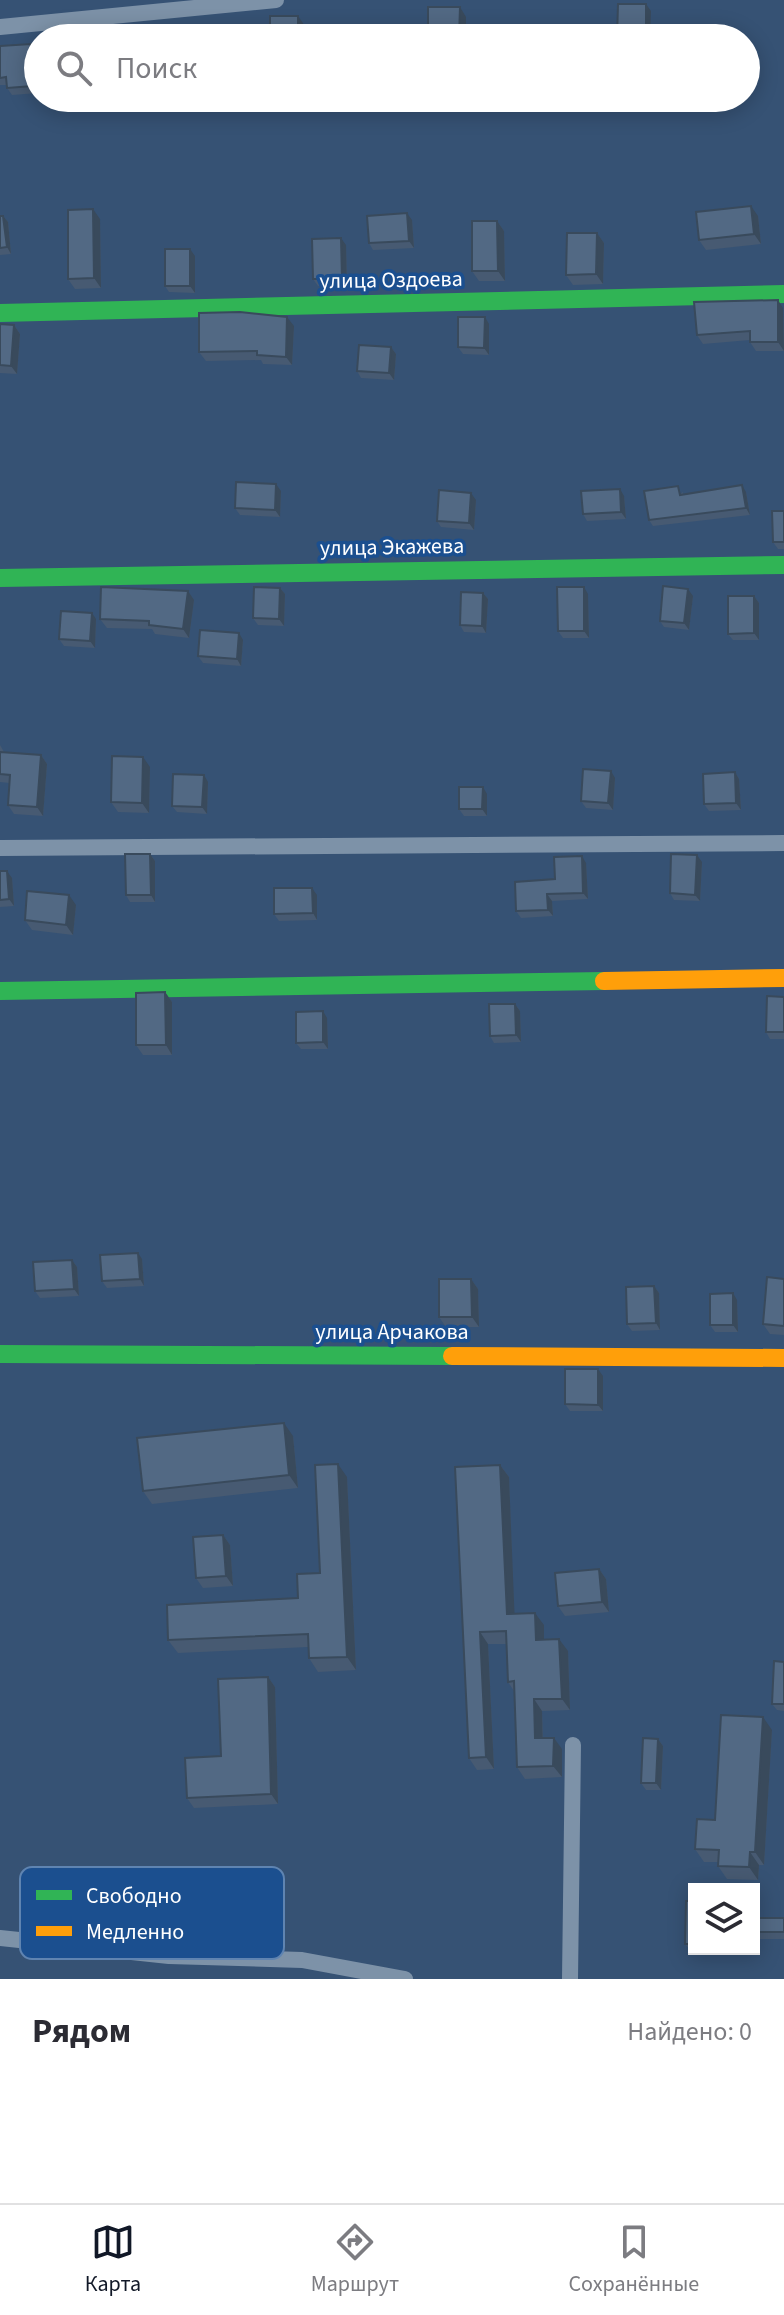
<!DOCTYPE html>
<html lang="ru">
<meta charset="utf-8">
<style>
:root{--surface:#fff;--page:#f2f2f3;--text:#2b2b33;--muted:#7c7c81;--line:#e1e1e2;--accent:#111827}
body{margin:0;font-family:"Source Sans 3",sans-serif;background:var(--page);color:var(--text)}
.controls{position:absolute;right:24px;bottom:24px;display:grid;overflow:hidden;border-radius:0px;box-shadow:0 4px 20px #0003}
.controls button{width:72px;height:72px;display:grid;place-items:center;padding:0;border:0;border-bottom:2px solid var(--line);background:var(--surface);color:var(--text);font:40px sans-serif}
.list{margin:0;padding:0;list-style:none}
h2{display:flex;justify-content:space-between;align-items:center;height:104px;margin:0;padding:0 32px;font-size:34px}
h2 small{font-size:26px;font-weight:400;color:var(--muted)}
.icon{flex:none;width:44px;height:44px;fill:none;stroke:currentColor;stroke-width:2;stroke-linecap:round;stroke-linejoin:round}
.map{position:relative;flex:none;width:784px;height:1979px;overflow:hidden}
.search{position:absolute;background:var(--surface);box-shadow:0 4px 20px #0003;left:24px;right:24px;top:24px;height:88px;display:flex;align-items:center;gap:20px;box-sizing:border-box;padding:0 28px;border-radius:44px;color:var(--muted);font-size:30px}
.sheet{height:224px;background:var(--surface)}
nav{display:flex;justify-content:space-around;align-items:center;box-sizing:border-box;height:112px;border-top:2px solid var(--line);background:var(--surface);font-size:22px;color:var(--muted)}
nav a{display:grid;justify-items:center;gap:4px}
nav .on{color:var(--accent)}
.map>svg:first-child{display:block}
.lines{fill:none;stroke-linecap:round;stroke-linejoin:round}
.street{stroke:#7d92a8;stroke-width:16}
.fast{stroke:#30b455;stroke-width:18}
.slow{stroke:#ff9f0a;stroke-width:18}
.wall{fill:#475a72}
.shaded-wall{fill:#394a5c}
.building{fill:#526984;stroke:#394a5c;stroke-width:2}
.labels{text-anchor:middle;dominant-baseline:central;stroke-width:7;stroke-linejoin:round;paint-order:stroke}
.street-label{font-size:22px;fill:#fff;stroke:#1b4f8f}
.key{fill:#1b4f8f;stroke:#5f84b1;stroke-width:2}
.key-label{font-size:22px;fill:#fff}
</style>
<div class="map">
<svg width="784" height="1979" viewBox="0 0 784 1979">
<rect width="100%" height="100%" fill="#365274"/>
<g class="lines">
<!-- street -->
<path class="street" d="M0 27 276 0
M0 848 784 843
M0 1938 169 1956 302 1960 405 1979
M570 1979 573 1745"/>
<!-- fast -->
<path class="fast" d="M0 313 784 294
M0 578 784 565
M0 991 604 981
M0 1354 452 1356"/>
<!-- slow -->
<path class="slow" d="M604 981 784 978
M452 1356 784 1358"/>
</g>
<!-- wall -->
<path class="wall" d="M31 44 36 51 38 93 12 95 7 88V85H0V46Z
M273 98H305L306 104H278Z
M0 216H3L8 222 11 254 0 255Z
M758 216 761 244 706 250 699 240Z
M100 219 101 288 75 289 68 279Z
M412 220 414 248 373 250 369 243Z
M497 221 504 231 505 281H479L472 271Z
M597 233 604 243 603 284 573 285 566 275Z
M346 245 347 285 318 286 313 279Z
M195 256V293L169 292 165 286Z
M783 308 784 351H756L750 342V340L703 344 697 335Z
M0 324 14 325 20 334 17 374 0 373Z
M489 324V355L463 354 458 347Z
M294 326 292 365 263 364 261 360 206 361 199 352Z
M391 347 396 354 394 380 361 378 357 371Z
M281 491 280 517 240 515 235 508Z
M683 492V495L746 492 750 515 653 526 649 520Z
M624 496 626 519 587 521 583 514Z
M476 500 474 530 441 527 437 521Z
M784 511V549H778L773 542Z
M280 588 285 594 284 626 258 625 253 618Z
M483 593 488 599 486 633 464 632 460 625Z
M588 594 589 638H563L558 631Z
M693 596 689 630 664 627 660 621Z
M754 596 759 603V640H733L728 634Z
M194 600 189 638 155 634 152 629 107 628 100 619Z
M96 619 95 648 64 646 59 639Z
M243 640 241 666 203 663 198 656Z
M0 745 4 752 41 755 47 764 43 816 14 814 8 805 10 783 0 782Z
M150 767 149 813 118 812 111 802Z
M735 772 739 779 741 810 709 811 704 804Z
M615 778 613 810 586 808 581 801Z
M208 782 207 814 177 812 172 806Z
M487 794V816H464L459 809Z
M150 854 155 861V902H130L126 895Z
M702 862 700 901 674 900 670 893Z
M586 863 588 899 552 901 553 916 521 918 516 911 555 879Z
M0 871 12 878 14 906 0 907Z
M317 895V920L279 921 274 914Z
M76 905 73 935 32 930 25 920Z
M165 992 172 1002V1055H143L136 1045Z
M784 997V1039H770L766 1032Z
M515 1004 520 1011 521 1042 494 1043 490 1036Z
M327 1018 328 1049H301L296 1043Z
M142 1259 144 1286 107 1288 102 1281Z
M72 1260 77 1267 79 1296 40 1298 35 1291Z
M471 1279 478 1289 479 1327H446L439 1317Z
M784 1279V1335L770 1334 763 1324Z
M654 1286 659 1293 660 1330 632 1331 627 1324Z
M737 1300 738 1332H715L710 1325Z
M603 1376V1411H570L565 1404Z
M293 1436 298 1488 152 1504 143 1491Z
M500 1465 509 1477 514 1614 544 1625V1640L568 1651 570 1710 542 1711 543 1738 562 1749V1777L525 1779 517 1767 514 1691 508 1682 506 1644H488L494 1769 477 1770 469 1758 455 1467Z
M347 1477 356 1670 318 1672 309 1658 308 1647 178 1653 168 1640 298 1598 320 1573Z
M223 1535 230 1545 233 1586 203 1588 196 1578Z
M599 1569 606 1579 609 1612 565 1616 558 1606Z
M784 1662V1711L777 1710 772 1704Z
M268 1677 275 1687 278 1804 194 1808 187 1798 221 1756Z
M772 1730 764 1865H759L758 1880 727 1879 718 1866V1862H704L695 1849 715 1820Z
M658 1739 663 1746 661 1790H646L641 1783Z
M694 1901V1949H707L706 1951 690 1950 685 1944Z
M754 1918H784V1939H754Z"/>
<!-- shaded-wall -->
<path class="shaded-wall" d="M646 4 651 11 650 38H646Z
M460 7 466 17V38H459Z
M298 16 305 26V38H298Z
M234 28 241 38H235Z
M31 44 36 51 38 93 33 86Z
M751 206 758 216 761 244 754 234Z
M93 209 100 219 101 288 94 278Z
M407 213 412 220 414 248 409 241Z
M3 216 8 222 11 254 7 247Z
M497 221 504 231 505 281 498 271Z
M597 233 604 243 603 284 596 274Z
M341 238 346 245 347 285 342 279Z
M190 249 195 256V293L190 286Z
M778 300 783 308 784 351 778 342Z
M287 317 294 326 292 365 286 357Z
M485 317 489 324V355L484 348Z
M14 325 20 334 17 374 11 366Z
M391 347 396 354 394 380 389 373Z
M276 484 281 491 280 517 275 510Z
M742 485 746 492 750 515 746 508Z
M620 489 624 496 626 519 621 512Z
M471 493 476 500 474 530 469 523Z
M584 587 588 594 589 638 584 631Z
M280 588 285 594 284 626 279 619Z
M688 589 693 596 689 630 684 623Z
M188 591 194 600 189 638 183 629Z
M483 593 488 599 486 633 482 626Z
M754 596 759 603V640L754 633Z
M92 613 96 619 95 648 90 641Z
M239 633 243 640 241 666 237 659Z
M41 755 47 764 43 816 37 807Z
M143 757 150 767 149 813 142 803Z
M611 771 615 778 613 810 608 803Z
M735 772 739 779 741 810 736 803Z
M204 775 208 782 207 814 202 807Z
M483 787 487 794V816L482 809Z
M150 854 155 861V902L151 895Z
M697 855 702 862 700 901 695 895Z
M582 856 586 863 588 899 583 893Z
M7 871 12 878 14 906 9 899Z
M312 888 317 895V920L313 913Z
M547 894 552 901 553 916 548 910Z
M69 895 76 905 73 935 66 925Z
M165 992 172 1002V1055L166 1045Z
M515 1004 520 1011 521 1042 516 1035Z
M323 1011 327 1018 328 1049 323 1042Z
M138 1253 142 1259 144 1286 140 1279Z
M72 1260 77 1267 79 1296 74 1289Z
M471 1279 478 1289 479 1327 472 1317Z
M654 1286 659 1293 660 1330 656 1323Z
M733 1293 737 1300 738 1332 733 1325Z
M598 1369 603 1376V1411L598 1405Z
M284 1423 293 1436 298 1488 289 1475Z
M338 1464 347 1477 356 1670 347 1657Z
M500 1465 509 1477 515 1626 507 1614Z
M223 1535 230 1545 233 1586 226 1576Z
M599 1569 606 1579 609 1612 602 1602Z
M535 1613 544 1625V1652L536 1640Z
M480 1632 488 1644 494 1769 486 1757Z
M559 1639 568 1651 570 1710 562 1699Z
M268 1677 275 1687 278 1804 271 1794Z
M534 1699 542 1711 543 1750 535 1738Z
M763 1717 772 1730 764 1865 755 1852Z
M554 1738 562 1749V1777L553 1766Z
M658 1739 663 1746 661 1790 656 1783Z
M750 1852 759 1865 758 1880 749 1867Z"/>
<!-- building -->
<path class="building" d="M618 4H646V38H617Z
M428 7H460L459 38H428Z
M270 16H298V38H270Z
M234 28 235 38H194L193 32Z
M148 30 149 38H125L124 33Z
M31 44 33 86 7 88 6 77 0 78V46Z
M751 206 754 234 699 240 696 212Z
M93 209 94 278 68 279V210Z
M407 213 409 241 369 243 367 216Z
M0 216H3L7 247 0 248Z
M472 221H497L498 271H472Z
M567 233H597L596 274 566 275Z
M341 238 342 279H313L312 239Z
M165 249H190V286H165Z
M778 300V342H750V331L697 335 694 302Z
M240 312 287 317 286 357 257 355V351L199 352V313Z
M458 317H485L484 348 458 347Z
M0 324 14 325 11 366 0 365Z
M359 345 391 347 389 373 357 371Z
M236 482 276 484 275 510 235 508Z
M742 485 746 508 649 520 644 491 678 486 680 495Z
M620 489 621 512 583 514 581 491Z
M439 490 471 493 469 523 437 521Z
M772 511H784V542H773Z
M663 586 688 589 684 623 660 621Z
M101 587 188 591 183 629 149 625V621L100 619Z
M254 587 280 588 279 619 253 618Z
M557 587H584V631H558Z
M461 592 483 593 482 626 460 625Z
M728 596H754V633L728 634Z
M61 611 92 613 90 641 59 639Z
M200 630 239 633 237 659 198 656Z
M0 752 41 755 37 807 8 805 10 775 0 774Z
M112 756 143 757 142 803 111 802Z
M583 769 611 771 608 803 581 801Z
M735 772 736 803 704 804 703 774Z
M173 774 204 775 202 807 172 806Z
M459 787H483L482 809H459Z
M125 854H150L151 895H126Z
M671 854 697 855 695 895 670 893Z
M582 856 583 893 547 894 548 910 516 911 515 882 555 879 554 857Z
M0 871H7L9 899 0 900Z
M274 888H312L313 913 274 914Z
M27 891 69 895 66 925 25 920Z
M165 992 166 1045H136V993Z
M767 996 784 997V1032H766Z
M489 1004H515L516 1035 490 1036Z
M323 1011V1042L296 1043V1012Z
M138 1253 140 1279 102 1281 100 1255Z
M72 1260 74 1289 35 1291 33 1262Z
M767 1277 784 1279V1326L763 1324Z
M439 1279H471L472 1317H439Z
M654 1286 656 1323 627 1324 626 1287Z
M733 1293V1325H710V1294Z
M565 1369H598V1405L565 1404Z
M284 1423 289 1475 143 1491 137 1438Z
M338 1464 347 1657 309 1658 308 1634 168 1640 167 1605 298 1598 297 1574 320 1573 315 1465Z
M500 1465 507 1614 535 1613 536 1640 559 1639 562 1699H534L535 1738H554L553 1766 517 1767 514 1681 508 1682 506 1631 480 1632 486 1757 469 1758 455 1467Z
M223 1535 226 1576 196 1578 193 1537Z
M599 1569 602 1602 558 1606 555 1573Z
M774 1661 784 1662V1704H772Z
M268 1677 271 1794 187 1798 185 1758 221 1756 218 1679Z
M721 1715 763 1717 755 1852H750L749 1867 718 1866 719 1850 695 1849 697 1819 715 1820Z
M643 1738 658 1739 656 1783H641Z
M686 1901H694V1944H685Z
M754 1918H784V1932H754Z"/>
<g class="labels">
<!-- street labels -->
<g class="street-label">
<text transform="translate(391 280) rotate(-1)">улица Оздоева</text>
<text transform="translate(392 547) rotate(-1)">улица Экажева</text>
<text x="392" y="1332">улица Арчакова</text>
</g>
</g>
<!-- legend -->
<rect x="20" y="1867" width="264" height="92" rx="12" class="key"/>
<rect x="36" y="1890" width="36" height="10" fill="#30b455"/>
<rect x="36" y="1926" width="36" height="10" fill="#ff9f0a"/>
<g class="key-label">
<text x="86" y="1903">Свободно</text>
<text x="86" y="1939">Медленно</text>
</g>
</svg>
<div class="controls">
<button><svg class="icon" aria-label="layers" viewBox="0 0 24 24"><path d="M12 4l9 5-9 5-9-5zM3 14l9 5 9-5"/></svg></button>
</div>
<div class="search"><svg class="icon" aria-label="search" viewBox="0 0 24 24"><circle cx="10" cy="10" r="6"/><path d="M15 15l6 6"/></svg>Поиск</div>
</div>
<section class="sheet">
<h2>Рядом<small>Найдено: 0</small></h2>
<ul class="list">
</ul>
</section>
<nav>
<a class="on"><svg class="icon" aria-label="map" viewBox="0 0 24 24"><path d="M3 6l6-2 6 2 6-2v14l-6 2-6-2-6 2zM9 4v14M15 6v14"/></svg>Карта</a>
<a><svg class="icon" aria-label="directions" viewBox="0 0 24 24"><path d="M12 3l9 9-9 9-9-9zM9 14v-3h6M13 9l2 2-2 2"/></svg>Маршрут</a>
<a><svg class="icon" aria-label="saved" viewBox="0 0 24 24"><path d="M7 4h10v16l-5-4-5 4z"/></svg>Сохранённые</a>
</nav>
